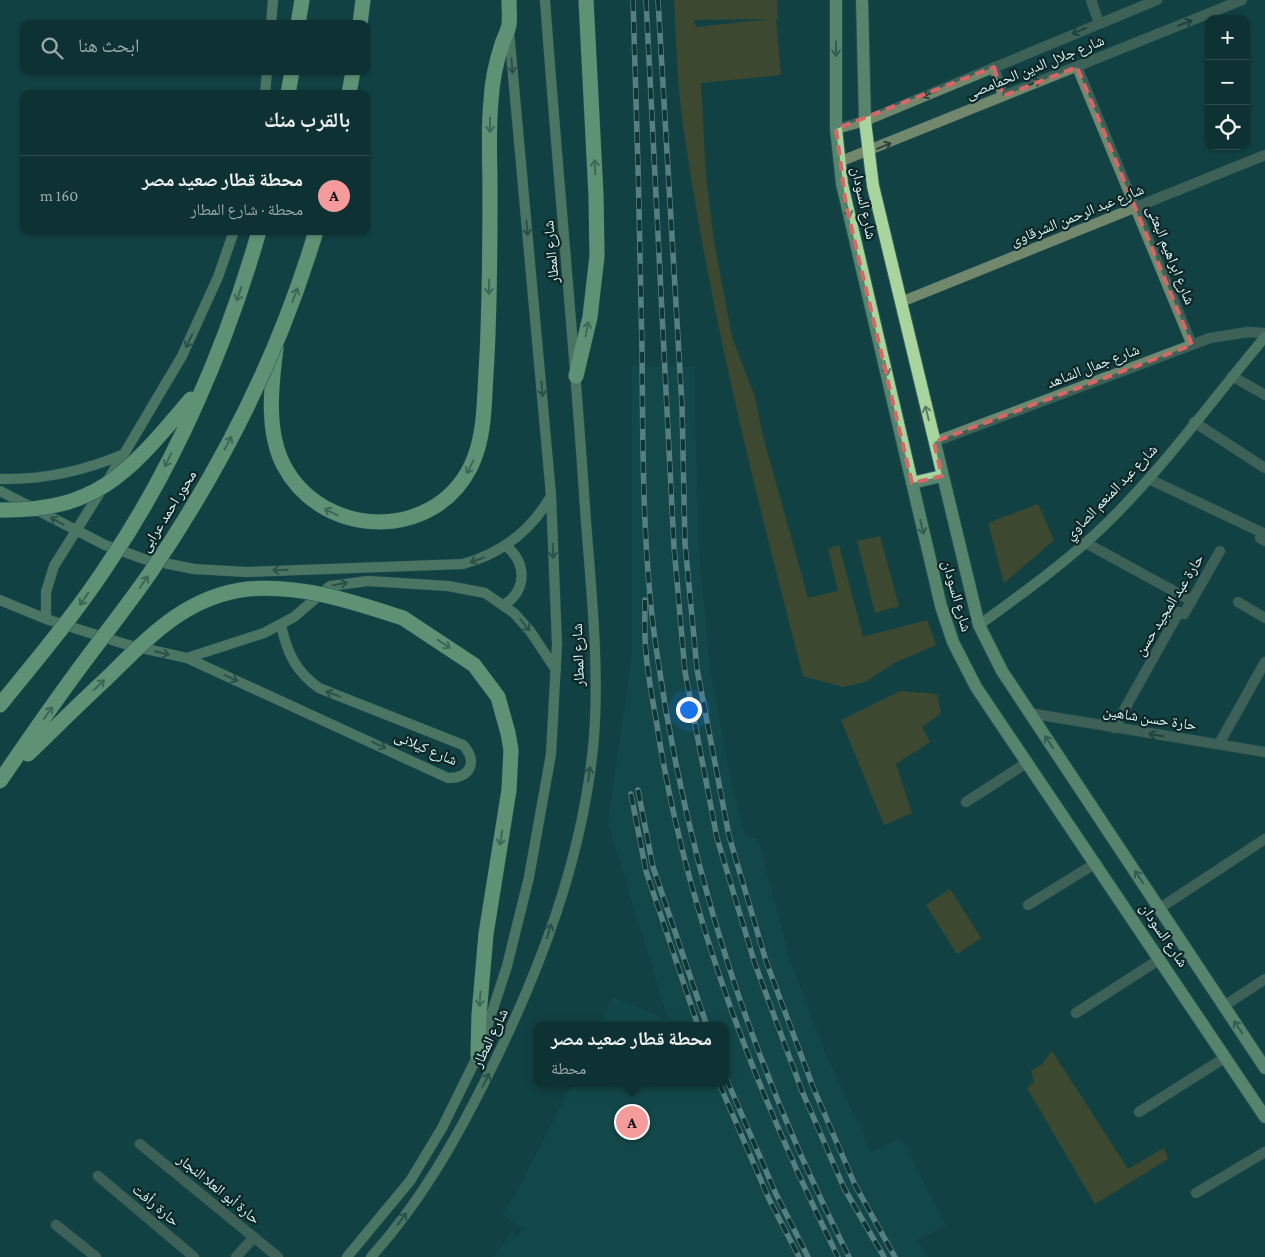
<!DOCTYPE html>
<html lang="ar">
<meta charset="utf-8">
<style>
:root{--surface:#0e3233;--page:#1c3e3f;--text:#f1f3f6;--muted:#9baaac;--line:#2e4d4e;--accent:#f59b9b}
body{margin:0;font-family:"Crimson Pro","Noto Naskh Arabic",serif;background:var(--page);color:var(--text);direction:rtl}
.controls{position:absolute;right:15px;top:15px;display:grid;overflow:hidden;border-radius:10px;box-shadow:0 1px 4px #0004}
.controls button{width:45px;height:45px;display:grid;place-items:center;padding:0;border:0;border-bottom:1px solid var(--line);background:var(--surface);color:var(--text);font:25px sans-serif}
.you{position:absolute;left:688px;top:709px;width:18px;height:18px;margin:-12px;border:4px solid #fff;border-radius:50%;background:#1a73e8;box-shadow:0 0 0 8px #1a73e833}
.badge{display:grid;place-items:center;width:32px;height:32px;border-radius:50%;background:var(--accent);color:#111;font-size:16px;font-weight:700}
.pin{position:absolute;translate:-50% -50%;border:2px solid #fff;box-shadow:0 1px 5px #0006}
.popup{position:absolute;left:534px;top:1022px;width:195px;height:65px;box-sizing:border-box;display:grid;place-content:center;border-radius:10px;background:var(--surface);filter:drop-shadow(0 1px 4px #0005);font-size:16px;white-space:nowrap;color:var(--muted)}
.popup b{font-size:19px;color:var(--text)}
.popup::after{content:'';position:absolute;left:50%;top:100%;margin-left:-10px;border:10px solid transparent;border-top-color:var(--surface)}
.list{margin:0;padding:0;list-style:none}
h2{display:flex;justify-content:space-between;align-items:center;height:65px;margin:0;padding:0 20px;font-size:21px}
h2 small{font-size:16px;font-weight:400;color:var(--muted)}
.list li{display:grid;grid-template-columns:32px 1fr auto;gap:15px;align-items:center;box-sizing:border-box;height:80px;padding:0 20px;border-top:1px solid var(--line)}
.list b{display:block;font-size:19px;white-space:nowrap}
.list p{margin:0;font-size:16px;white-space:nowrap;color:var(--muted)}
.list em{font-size:16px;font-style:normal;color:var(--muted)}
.icon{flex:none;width:28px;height:28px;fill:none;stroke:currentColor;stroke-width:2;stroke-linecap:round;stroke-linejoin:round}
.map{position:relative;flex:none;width:1265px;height:1257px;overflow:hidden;direction:ltr}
.search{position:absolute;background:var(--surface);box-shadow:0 1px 4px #0004;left:20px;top:20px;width:350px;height:55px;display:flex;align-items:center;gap:12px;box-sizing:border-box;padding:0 18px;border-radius:10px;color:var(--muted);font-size:19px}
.panel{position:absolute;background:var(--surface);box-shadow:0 1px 4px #0004;left:20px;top:90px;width:350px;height:145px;border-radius:10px;direction:rtl}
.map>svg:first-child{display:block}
.built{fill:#165053}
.green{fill:#6f521a;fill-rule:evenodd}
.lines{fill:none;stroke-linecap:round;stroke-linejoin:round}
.street-casing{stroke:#335f60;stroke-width:11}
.secondary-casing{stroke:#335f60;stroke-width:11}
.primary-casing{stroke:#335f60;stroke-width:14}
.highway-casing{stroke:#335f60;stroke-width:16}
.street{stroke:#72886d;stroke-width:10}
.secondary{stroke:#91b389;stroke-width:10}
.primary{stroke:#a8d59e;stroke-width:12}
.highway{stroke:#bdf3b1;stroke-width:15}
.rail-casing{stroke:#a9cbcc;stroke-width:5.5}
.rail{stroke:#0d2627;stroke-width:4;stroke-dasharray:11;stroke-linecap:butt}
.highway-bridge-casing{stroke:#335f60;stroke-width:16;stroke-linecap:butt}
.highway-bridge{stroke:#bdf3b1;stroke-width:15}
.oneway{stroke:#2b433c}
.oneway2{stroke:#5a7e62}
.oneway3{stroke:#486553}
.oneway4{stroke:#6e9773}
.marked{fill:none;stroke:#d76666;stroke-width:4;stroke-dasharray:10 6;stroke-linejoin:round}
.labels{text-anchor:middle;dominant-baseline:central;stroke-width:4.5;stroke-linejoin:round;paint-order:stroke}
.street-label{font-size:15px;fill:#d8f5f6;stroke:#0d2627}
</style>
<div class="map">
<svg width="1265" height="1257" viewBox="0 0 1265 1257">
<rect width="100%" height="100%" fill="#134244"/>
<!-- built -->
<path class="built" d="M632 366 694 367 698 543 710 671 730 776 745 837 758 839 789 957 825 1052 871 1152 901 1138 946 1225 917 1240 927 1257H494L512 1232 518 1236 523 1228 502 1214 513 1199 573 1083H726V1026H600L613 998 668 1019 608 823 632 658Z"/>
<!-- green -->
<path class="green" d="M674 0H777L778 19H776L781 75 701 83 706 176 714 241 732 337 755 397 763 436 808 598 838 591 828 549 839 545 863 637 927 620 936 645 894 663 865 682 843 687 803 676C755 491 708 306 682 117 677 78 676 39 674 0ZM771 19 696 27 694 21V20Z
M1038 504 1054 540 1004 583 988 523Z
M880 536 899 606 875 613 857 541Z
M900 691 937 694 941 713 922 727 930 742 896 764 912 813 884 825 841 720Z
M950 889 981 938 957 954 926 905Z
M1052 1051 1128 1169 1164 1148 1168 1159 1095 1204 1027 1088 1034 1082 1031 1071 1042 1064Z"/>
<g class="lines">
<defs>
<path id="street" d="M1091 0 1099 23
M994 67 1003 96
M1077 67 1192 345
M836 129 865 121 1157 0
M839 162 1242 0
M901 302 1265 155
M1232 376 1265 395
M1194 422 1265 468
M934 442 1210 338 1248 332 1265 333
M1149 479 1263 533 1260 538 1265 541
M1086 543 1192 601
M1238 602 1265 618
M1029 713 1265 752
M1114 728 1179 612 1184 614 1220 551
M1219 744 1265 662
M966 802 1028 762
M1028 905 1096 863
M1160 908 1265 839
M1224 1006 1265 979
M1076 1013 1160 959
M1139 1112 1226 1057
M140 1144 278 1257
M98 1176 194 1257
M1196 1193 1265 1152
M56 1225 96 1257
M236 1257 254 1237"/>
<path id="secondary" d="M271 24 273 0
M265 94 267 71
M0 479C44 480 84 471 124 454
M0 491 105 545 144 559 194 569 246 572 463 564C503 553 531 531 551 496
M0 600 46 619 128 645 187 658 264 633 294 617 330 586 368 581 448 586 485 593 514 613 530 631 556 670
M504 605C527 590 527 563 506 546
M46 619V592L54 566 124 454 182 356 218 277 234 231
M979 625C1023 593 1068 561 1107 523 1165 466 1213 399 1265 337
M187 658 448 778C471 778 478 761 463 745L319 688C295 671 287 652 281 625
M347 1257 410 1181 442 1128 478 1055 507 966 529 877 551 754 557 644 551 495 509 31
M371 1257C419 1204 454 1143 485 1081 539 974 584 857 594 737 600 656 589 573 584 493 573 329 557 165 545 0"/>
<path id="primary" d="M836 0V129L842 184 941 606 953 642 976 687 1265 1117
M862 0 865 121 873 186 979 625 1002 671 1265 1068
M912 483 942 476"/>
<path id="highway" d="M298 24 302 0
M360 24 363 0
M288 94 292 71
M349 94 353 71
M276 348C271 386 266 432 284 466 323 539 434 542 471 466 485 437 484 404 486 373 490 312 490 252 490 191 490 161 488 131 491 101 492 82 496 62 502 44 504 38 508 31 509 25 510 17 509 8 509 0
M576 376 590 317 597 256 596 195 586 0
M403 618 474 665 498 697 508 733 511 750 509 790 486 934 479 1015 478 1055"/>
</defs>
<!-- street casing -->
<use href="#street" class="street-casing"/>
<!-- secondary casing -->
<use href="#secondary" class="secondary-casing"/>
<!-- primary casing -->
<use href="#primary" class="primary-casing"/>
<!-- highway casing -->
<use href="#highway" class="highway-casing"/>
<!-- street -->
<use href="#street" class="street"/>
<!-- secondary -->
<use href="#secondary" class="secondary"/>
<!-- primary -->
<use href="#primary" class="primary"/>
<!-- highway -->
<use href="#highway" class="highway"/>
<defs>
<path id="rail" d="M633 0C637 117 640 233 642 350 643 451 642 554 657 654 688 870 751 1062 849 1257
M646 0 674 547 685 672 717 838 755 964 802 1091 844 1188 884 1257
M658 0 682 406 685 544 697 669 729 836 766 961 813 1087 855 1185 895 1257
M645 600C645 617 644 635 646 652 648 681 655 710 659 738 689 920 757 1093 838 1257
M638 790 653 867 707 1026
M631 794 646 871 698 1026
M726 1078 776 1194 808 1257
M719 1083 769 1199 799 1257"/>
</defs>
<!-- rail casing -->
<use href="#rail" class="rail-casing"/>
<!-- rail -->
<use href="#rail" class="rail"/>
<defs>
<path id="highway-bridge" d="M0 510C100 512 131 469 191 399
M0 705C38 658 77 612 110 561 176 463 227 344 259 231
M28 754C54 729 80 703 107 678 149 637 186 596 248 589 301 584 353 602 403 618
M0 781C28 740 57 698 87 658 108 630 130 602 150 573 221 469 280 352 316 231"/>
</defs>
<!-- highway-bridge casing -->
<use href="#highway-bridge" class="highway-bridge-casing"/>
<!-- highway-bridge -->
<use href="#highway-bridge" class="highway-bridge"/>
</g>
<!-- one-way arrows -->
<defs><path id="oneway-shaft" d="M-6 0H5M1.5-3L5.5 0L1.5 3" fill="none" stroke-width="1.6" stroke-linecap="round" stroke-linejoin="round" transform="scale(1.25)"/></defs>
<g class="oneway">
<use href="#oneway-shaft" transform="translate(1185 23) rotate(-22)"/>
<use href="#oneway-shaft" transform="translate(1079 31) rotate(157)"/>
<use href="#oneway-shaft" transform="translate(1034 83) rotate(-22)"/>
<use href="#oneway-shaft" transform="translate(929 94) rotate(157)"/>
<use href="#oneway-shaft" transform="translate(884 146) rotate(-23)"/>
<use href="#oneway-shaft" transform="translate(1156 735) rotate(-171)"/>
</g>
<g class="oneway2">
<use href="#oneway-shaft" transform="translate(836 49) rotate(90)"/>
<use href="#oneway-shaft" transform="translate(848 210) rotate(75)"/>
<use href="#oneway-shaft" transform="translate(886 368) rotate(77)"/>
<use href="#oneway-shaft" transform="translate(927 413) rotate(-104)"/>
<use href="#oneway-shaft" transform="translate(922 527) rotate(77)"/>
<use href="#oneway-shaft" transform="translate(1049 742) rotate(-124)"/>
<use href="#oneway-shaft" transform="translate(1139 877) rotate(-124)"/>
<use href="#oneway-shaft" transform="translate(1238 1027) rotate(-123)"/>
</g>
<g class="oneway3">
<use href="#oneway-shaft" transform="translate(512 66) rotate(85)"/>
<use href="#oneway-shaft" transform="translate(527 228) rotate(85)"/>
<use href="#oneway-shaft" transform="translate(189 341) rotate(116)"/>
<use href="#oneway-shaft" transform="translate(542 389) rotate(85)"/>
<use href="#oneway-shaft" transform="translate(57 521) rotate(-152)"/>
<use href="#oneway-shaft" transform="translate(553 551) rotate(88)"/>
<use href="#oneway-shaft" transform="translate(477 560) rotate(161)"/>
<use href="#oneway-shaft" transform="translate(280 570) rotate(178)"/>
<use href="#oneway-shaft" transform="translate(340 584) rotate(-12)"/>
<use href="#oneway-shaft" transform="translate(525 625) rotate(51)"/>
<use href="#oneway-shaft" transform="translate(162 653) rotate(13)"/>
<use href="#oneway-shaft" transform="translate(231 678) rotate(24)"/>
<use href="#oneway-shaft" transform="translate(333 694) rotate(-159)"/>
<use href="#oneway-shaft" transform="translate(379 745) rotate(25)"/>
<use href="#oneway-shaft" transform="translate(589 774) rotate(-83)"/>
<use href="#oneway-shaft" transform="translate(549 931) rotate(-73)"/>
<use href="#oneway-shaft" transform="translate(486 1080) rotate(-63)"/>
<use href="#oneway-shaft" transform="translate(402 1219) rotate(-54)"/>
</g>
<g class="oneway4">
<use href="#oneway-shaft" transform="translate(490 125) rotate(90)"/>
<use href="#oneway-shaft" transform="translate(595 167) rotate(-93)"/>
<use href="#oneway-shaft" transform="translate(489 287) rotate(91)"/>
<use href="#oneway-shaft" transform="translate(239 294) rotate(109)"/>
<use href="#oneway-shaft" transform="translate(295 295) rotate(-69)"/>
<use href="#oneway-shaft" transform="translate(587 329) rotate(-79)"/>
<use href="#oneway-shaft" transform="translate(228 443) rotate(-62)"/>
<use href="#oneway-shaft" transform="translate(168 460) rotate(117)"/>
<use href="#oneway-shaft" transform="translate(470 467) rotate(118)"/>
<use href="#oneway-shaft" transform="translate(331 512) rotate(-153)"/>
<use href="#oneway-shaft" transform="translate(144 582) rotate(-54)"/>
<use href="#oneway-shaft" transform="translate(84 599) rotate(125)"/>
<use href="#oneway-shaft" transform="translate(444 644) rotate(33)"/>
<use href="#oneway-shaft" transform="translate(99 685) rotate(-44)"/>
<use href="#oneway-shaft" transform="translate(48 713) rotate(-55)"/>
<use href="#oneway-shaft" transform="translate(501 838) rotate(99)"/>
<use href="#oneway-shaft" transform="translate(480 999) rotate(94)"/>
</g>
<!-- marked area -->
<path d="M0 0H1265V1257H0ZM994 67 1003 96 1077 67 1192 345 934 442 942 476 912 483 846 205 836 129Z" fill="#134244" fill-opacity=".55" fill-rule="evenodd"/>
<path class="marked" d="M994 67 1003 96 1077 67 1192 345 934 442 942 476 912 483 846 205 836 129Z"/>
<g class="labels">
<!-- street labels -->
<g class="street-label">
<text transform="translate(1035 67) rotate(-22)">شارع جلال الدين الحمامصى</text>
<text transform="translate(864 203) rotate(78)">شارع السودان</text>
<text transform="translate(1077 215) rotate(-22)">شارع عبد الرحمن الشرقاوى</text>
<text transform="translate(551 252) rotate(-95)">شارع المطار</text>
<text transform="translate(1171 255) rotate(68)">شارع ابراهيم البعثى</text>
<text transform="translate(1093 366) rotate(-21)">شارع جمال الشاهد</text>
<text transform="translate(1111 492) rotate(-46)">شارع عبد المنعم الصاوي</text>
<text transform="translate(168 511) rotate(-58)">محور احمد عرابى</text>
<text transform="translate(957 596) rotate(74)">شارع السودان</text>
<text transform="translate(1169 605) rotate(-58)">حارة عبد المجيد حسن</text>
<text transform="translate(578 655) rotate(-92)">شارع المطار</text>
<text transform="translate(1150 718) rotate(9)">حارة حسن شاهين</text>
<text transform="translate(426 748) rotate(23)">شارع كيلانى</text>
<text transform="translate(1164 935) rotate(56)">شارع السودان</text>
<text transform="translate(490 1038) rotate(-64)">شارع المطار</text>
<text transform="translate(219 1189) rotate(39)">حارة أبو العلا النجار</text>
<text transform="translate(156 1205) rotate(40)">حارة رأفت</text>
</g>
</g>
</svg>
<div class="controls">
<button>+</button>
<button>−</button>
<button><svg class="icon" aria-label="locate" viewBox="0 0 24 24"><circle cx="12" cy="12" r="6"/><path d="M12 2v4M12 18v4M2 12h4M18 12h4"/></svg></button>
</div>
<div class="you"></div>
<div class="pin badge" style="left:632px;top:1122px">A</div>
<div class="popup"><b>محطة قطار صعيد مصر</b>محطة</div>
<div class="search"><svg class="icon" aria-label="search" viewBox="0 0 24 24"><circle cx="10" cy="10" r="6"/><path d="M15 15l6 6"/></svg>ابحث هنا</div>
<section class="panel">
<h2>بالقرب منك<small></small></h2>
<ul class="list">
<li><span class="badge">A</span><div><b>محطة قطار صعيد مصر</b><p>محطة · شارع المطار</p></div><em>160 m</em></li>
</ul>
</section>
</div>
